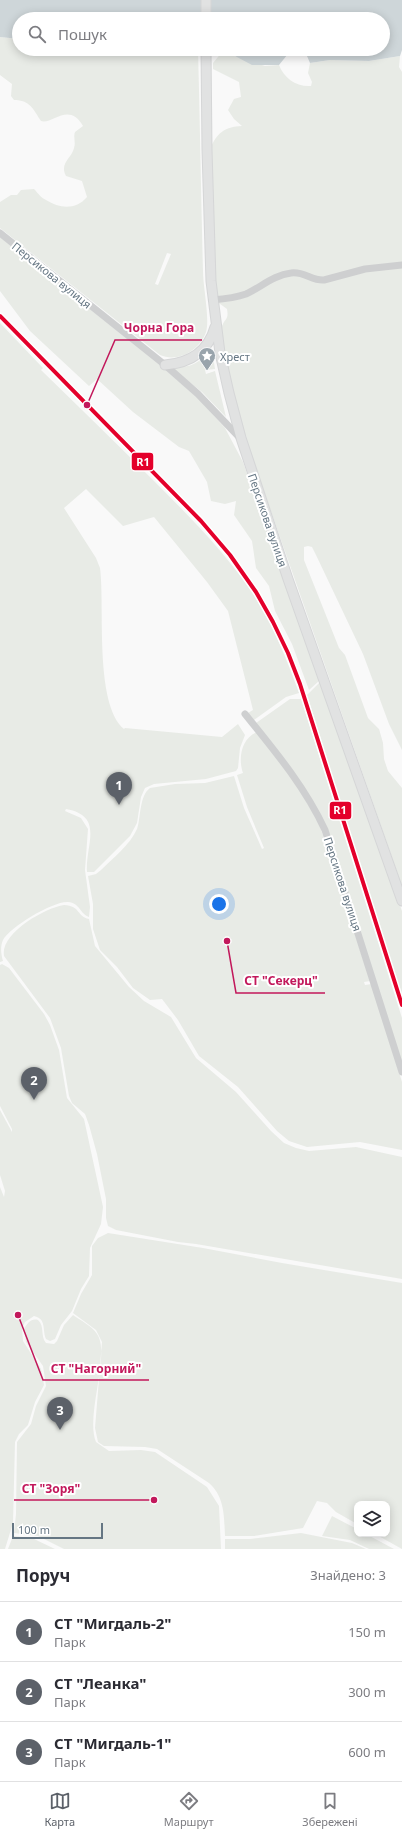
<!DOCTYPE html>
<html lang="uk">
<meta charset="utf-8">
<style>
:root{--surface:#fff;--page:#f7f7f7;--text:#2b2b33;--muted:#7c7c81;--line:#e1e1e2;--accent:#5c6169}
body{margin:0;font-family:"Noto Sans",sans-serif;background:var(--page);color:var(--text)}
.controls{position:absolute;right:12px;bottom:12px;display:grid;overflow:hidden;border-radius:8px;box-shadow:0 2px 10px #0003}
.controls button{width:36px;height:36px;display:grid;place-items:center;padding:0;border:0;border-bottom:1px solid var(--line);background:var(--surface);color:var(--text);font:20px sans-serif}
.scale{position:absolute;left:12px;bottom:10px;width:91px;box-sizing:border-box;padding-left:4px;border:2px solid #657683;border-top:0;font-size:11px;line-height:14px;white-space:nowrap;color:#657683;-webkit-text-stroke:3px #fff;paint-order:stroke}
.you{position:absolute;left:219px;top:904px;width:14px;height:14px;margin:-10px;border:3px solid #fff;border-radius:50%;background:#1a73e8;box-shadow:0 0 0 6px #1a73e833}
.badge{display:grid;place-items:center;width:26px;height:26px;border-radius:50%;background:var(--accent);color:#fff;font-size:13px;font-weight:700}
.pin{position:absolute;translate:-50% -33px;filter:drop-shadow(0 1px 2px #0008)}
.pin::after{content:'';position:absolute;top:21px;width:14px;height:12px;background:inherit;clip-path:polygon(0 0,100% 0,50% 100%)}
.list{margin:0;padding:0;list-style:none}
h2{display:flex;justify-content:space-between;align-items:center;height:52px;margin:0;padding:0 16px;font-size:17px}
h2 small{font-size:13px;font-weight:400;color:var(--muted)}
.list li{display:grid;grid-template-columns:26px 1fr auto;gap:12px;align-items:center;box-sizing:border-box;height:60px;padding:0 16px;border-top:1px solid var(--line)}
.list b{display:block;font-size:15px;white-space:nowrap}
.list p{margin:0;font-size:13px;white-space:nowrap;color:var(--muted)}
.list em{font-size:13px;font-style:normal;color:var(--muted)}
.icon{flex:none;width:22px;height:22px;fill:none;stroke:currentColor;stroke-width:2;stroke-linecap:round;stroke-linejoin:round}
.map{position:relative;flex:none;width:402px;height:1549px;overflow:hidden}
.search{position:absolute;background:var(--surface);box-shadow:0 2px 10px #0003;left:12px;right:12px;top:12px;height:44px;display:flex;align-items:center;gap:10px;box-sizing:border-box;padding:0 14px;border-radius:22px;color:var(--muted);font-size:15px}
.sheet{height:232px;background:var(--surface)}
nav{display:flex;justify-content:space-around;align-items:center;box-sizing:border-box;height:56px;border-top:1px solid var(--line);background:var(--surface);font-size:11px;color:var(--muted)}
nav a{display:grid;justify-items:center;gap:2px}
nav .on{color:var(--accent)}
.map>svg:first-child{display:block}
.green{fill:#e8ebe6;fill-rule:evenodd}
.water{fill:#ced6d9}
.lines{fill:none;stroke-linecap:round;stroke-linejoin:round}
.major-casing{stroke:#d5d6d7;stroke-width:11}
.minor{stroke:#cecfd0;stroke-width:7}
.major{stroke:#e1e2e2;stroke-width:9}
.rail-1-casing{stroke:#fff;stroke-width:7}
.rail-1{stroke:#e4002b;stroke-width:4}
.labels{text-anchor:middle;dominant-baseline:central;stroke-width:4;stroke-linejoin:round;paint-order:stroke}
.street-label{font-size:11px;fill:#657683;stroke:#fff}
.poi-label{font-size:11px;fill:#657683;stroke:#fff;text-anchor:start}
.leader{fill:none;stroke:#c2185b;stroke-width:1.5}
.callout-dot{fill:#c2185b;stroke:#fff;stroke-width:1.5}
.callout-label{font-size:12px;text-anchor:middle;font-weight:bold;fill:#c2185b;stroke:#fff;stroke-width:4;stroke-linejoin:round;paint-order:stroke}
.line-badge{stroke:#fff;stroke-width:1.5}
.badge-label{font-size:11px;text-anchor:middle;font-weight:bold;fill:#fff}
</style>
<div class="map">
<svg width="402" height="1549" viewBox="0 0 402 1549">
<rect width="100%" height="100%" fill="#f9f9f9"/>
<!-- green -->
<path class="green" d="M0 37 19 39V49H107L165 52 179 49H198C200 123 201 197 203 271 203 287 210 319 206 332 200 350 178 363 160 355L0 228V202L11 195H17L21 190 34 189C38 193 41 198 46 200 60 209 76 210 87 197L82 181 66 176C59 163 72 158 74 148 76 142 73 137 75 132L83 126C69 101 52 125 41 121 33 109 30 100 14 100L11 96 12 84 0 75ZM167 253 171 254 158 285 155 284Z
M222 52 265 66 279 65C284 78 296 87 311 86L312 82 308 73 310 63 330 60 369 61 400 56 399 67 402 72V750L389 724 363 654 316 555 312 547 308 546 304 547V560L339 648 345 655 368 718 379 729 383 743 384 759 388 771 402 788V886L259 477C244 432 227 385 223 338 222 335 222 329 222 326 225 318 229 320 227 309L216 301 210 149C217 133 224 127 242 126L234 119 228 110 234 99 241 97 239 82 213 69V63Z
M0 237 162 367 199 399 225 428 243 462 319 681 309 690 292 644 275 611 269 586 256 568 252 541 234 515 236 501 225 504 211 501 207 482 189 451 179 447 133 412 97 379 89 386 30 331 0 291Z
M0 323 43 368 41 370C79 407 117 444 154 481 190 517 227 554 255 597 274 627 287 660 299 693L286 697 254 720 248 713 253 710 228 611 207 582 154 517 123 526 86 489 64 508 96 558 100 568C105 606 94 704 124 729L125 728 222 737 238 724 245 735 240 748 238 768 236 771 206 779 154 784 145 788 141 797 137 823 130 836 94 872H87C85 845 105 816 66 809L65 811 81 818 88 829 85 870 90 907 89 917C80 914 80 903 68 902 53 901 10 927 3 940 0 947 1 954 3 961L0 962Z
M212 349 215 369 205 370 206 374 215 371 226 417 202 392 174 370 176 366C192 369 202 360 212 349Z
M320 682 402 911V998L307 695Z
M290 699H301L402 1018V1065L328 830 256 723Z
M257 732 294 781 319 823 370 981 364 982 365 985 372 984 402 1082V1150L360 1142 307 1147 289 1141 277 1131 238 1087 199 1056 178 1020 162 999 150 1000 133 988 117 967 100 950 93 929V904L88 876 96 874 101 870C113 858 130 845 137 829 141 818 139 796 150 788L175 784 205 783 234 776 244 808 262 849 264 848 247 807 237 775 243 773C238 759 241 738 257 732Z
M64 905C81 906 77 917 89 919L95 946 129 987 144 1001 171 1017 196 1058 236 1092 271 1131 284 1143 296 1148 309 1151 356 1147 402 1157V1279L196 1244 178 1242 116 1230 108 1226 106 1218V1199L97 1154 89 1125 85 1114 72 1103 69 1096 61 1048 50 1018 4 956C0 933 45 908 64 905Z
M2 964 9 968 44 1014 50 1025 59 1050 67 1098 84 1119 103 1207 101 1224 90 1248 89 1276 81 1289 72 1311 61 1325 55 1339 50 1341 46 1339C42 1330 47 1319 34 1316L25 1322 22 1328 23 1341 41 1369 44 1385 35 1402 28 1425 19 1434 15 1442 13 1523 5 1549H0V1187L4 1197 5 1191 0 1175V1110L12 1132V1129L0 1106V965Z
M108 1233 203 1248 282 1263 402 1283V1549L375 1534H387V1504H357V1524L336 1512 327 1503 317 1501 303 1528 254 1536H225C224 1517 225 1497 209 1483L157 1449 145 1447 104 1446 98 1442 95 1428 102 1342 96 1330 73 1313 81 1294 92 1275V1246L98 1238Z
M73 1315C80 1320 92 1326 97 1334 111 1354 85 1416 96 1442L109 1451 141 1450 155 1452 207 1487 219 1506 221 1549H64L38 1536 14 1533 16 1514 17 1442 31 1424 36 1406 46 1386 43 1366 26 1342 24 1329C27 1324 31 1318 38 1320 45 1326 40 1336 46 1343L54 1344 57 1341 64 1325Z
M332 1516 357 1529V1534H366L394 1549H369L350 1540 322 1536Z
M301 1533 352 1543 366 1549H225V1539H250Z
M13 1536 32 1538 55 1549H8Z"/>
<!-- water -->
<path class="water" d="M0 0H402V50L400 56 369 61 330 60 310 63 304 49H383V19H19V39L0 37Z
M107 49H179L165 52Z
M220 49H292L279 65H252L235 56 222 52Z"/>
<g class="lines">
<defs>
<path id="major" d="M206 0V19
M206 49 207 150 211 281 220 353 229 393 241 438 288 579 402 901
M165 365C190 363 208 352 215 327"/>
</defs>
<!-- major casing -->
<use href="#major" class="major-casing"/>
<!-- minor -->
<path class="minor" d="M0 233 165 365 198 394 240 438
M212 300C224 299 235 298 246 294 261 287 274 275 291 273 304 271 312 281 324 280L365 269 402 265
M245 714C275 751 305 787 325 830L402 1072"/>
<!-- major -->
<use href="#major" class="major"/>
<defs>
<path id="rail-1" d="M0 316 201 521 230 555 256 592 273 622 288 653 300 684 402 1005"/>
</defs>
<!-- rail-1 casing -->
<use href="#rail-1" class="rail-1-casing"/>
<!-- rail-1 -->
<use href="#rail-1" class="rail-1"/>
</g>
<!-- icons -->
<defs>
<symbol id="sight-pin" viewBox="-11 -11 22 30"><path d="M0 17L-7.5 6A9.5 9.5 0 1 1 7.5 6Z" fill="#99a4ac" stroke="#fff"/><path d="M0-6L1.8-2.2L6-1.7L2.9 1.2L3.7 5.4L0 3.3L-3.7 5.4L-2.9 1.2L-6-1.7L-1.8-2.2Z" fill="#fff"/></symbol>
</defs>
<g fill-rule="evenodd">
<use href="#sight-pin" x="197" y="346" width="20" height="27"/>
</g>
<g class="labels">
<!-- street labels -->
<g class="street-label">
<text transform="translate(52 275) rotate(39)">Персикова вулиця</text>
<text transform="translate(268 520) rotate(71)">Персикова вулиця</text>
<text transform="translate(343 884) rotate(72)">Персикова вулиця</text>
</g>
<!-- poi labels -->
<g class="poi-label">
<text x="220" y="356">Хрест</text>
</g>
</g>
<!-- callouts -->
<path class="leader" d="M87 405L115 340H202M227 941L236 993H325M18 1315L43 1380H149M154 1500L89 1500H14"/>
<g class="callout-dot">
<circle cx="87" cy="405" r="4"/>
<circle cx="227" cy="941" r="4"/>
<circle cx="18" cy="1315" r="4"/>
<circle cx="154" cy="1500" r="4"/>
</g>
<g class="callout-label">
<text x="159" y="332">Чорна Гора</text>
<text x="281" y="985">СТ "Секерц"</text>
<text x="96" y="1373">СТ "Нагорний"</text>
<text x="51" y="1493">СТ "Зоря"</text>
</g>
<g class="line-badge">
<rect x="131" y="452" width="23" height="19" rx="4" fill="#e4002b"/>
<rect x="329" y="801" width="23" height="19" rx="4" fill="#e4002b"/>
</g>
<g class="badge-label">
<text x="143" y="466">R1</text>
<text x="340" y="814">R1</text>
</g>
</svg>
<div class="controls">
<button><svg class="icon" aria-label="layers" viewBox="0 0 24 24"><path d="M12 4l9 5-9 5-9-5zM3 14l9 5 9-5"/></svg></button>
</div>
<div class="scale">100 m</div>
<div class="you"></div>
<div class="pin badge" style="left:119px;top:805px">1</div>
<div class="pin badge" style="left:34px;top:1100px">2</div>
<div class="pin badge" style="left:60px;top:1430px">3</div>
<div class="search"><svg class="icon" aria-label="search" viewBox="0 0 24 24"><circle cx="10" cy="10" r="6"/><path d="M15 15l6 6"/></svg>Пошук</div>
</div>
<section class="sheet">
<h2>Поруч<small>Знайдено: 3</small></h2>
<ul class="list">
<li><span class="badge">1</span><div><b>СТ &quot;Мигдаль-2&quot;</b><p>Парк</p></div><em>150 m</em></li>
<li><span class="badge">2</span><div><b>СТ &quot;Леанка&quot;</b><p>Парк</p></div><em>300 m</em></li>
<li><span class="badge">3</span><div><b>СТ &quot;Мигдаль-1&quot;</b><p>Парк</p></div><em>600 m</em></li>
</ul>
</section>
<nav>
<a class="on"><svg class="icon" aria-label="map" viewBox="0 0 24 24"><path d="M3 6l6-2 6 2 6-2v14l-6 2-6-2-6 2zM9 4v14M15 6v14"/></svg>Карта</a>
<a><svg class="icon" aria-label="directions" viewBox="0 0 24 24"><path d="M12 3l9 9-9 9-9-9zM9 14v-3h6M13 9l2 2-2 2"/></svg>Маршрут</a>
<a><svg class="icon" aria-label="saved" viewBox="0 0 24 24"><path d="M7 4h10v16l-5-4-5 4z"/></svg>Збережені</a>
</nav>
